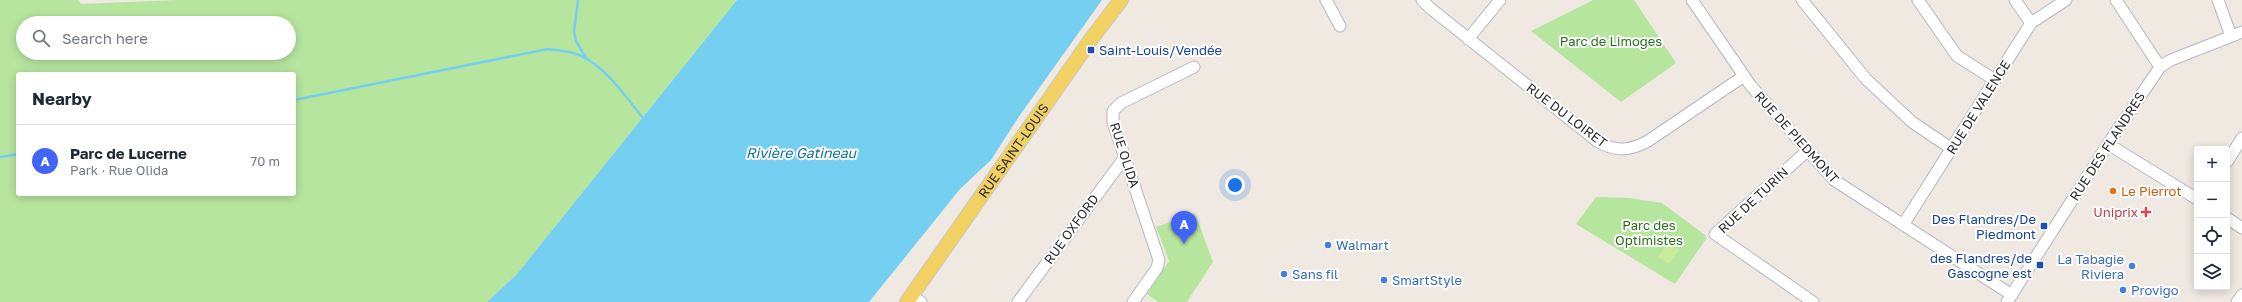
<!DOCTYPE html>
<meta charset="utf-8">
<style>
:root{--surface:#fff;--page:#f2f2f3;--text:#1f2937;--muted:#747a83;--line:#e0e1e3;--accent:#4264fb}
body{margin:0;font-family:"Golos Text",sans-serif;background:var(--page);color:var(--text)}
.controls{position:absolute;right:12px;bottom:12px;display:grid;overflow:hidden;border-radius:4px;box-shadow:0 2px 10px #0003}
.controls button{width:36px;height:36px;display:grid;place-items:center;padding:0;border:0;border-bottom:1px solid var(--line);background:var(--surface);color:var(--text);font:20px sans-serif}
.you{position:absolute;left:1235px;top:185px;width:14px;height:14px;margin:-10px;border:3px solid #fff;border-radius:50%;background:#1a73e8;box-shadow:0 0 0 6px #1a73e833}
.badge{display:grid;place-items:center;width:26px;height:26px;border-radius:50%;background:var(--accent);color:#fff;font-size:13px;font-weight:700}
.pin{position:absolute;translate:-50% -33px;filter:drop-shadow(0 1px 2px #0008)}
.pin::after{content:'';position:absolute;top:21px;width:14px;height:12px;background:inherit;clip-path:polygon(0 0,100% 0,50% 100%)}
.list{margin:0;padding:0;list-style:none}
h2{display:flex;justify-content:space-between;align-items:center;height:52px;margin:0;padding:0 16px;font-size:17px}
h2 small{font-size:13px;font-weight:400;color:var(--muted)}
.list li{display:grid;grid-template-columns:26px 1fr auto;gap:12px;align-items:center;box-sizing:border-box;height:72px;padding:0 16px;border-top:1px solid var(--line)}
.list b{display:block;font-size:15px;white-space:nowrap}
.list p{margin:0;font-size:13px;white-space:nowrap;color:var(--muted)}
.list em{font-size:13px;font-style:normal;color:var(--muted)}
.icon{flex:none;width:22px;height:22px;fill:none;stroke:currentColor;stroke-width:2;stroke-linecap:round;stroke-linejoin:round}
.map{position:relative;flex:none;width:2242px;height:302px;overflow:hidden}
.search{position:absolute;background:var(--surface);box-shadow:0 2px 10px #0003;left:16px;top:16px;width:280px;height:44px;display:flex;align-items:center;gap:10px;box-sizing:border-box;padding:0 14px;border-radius:22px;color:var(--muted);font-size:15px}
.panel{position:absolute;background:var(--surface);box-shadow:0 2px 10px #0003;left:16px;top:72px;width:280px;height:124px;border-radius:4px}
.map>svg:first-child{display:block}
.green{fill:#b6e59e;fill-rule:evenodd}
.pitch{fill:#c9ec9a}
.water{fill:#75cff0}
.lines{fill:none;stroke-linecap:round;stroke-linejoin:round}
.stream{stroke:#75cff0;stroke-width:2.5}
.minor-casing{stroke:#b4b7c1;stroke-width:13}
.major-casing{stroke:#c9c9c9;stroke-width:16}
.minor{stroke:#fff;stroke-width:11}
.major{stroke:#f2d163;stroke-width:14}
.transit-dot{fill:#1a4fb4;stroke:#fff;stroke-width:1.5}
.food-dot{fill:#e8710a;stroke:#fff;stroke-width:1.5}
.health-dot{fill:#e0444e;stroke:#fff;stroke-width:1.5}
.shop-dot{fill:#3f7fe0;stroke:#fff;stroke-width:1.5}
.labels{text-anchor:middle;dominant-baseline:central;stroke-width:4;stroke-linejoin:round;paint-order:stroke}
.park-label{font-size:13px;fill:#2c6e1b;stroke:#fff}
.transit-label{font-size:13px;fill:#164399;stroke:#fff;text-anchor:end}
.street-label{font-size:13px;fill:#2e2e2e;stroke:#fff}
.food-label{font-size:13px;fill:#c56008;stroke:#fff;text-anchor:start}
.health-label{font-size:13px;fill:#be3a42;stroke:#fff;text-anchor:end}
.shop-label{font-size:13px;fill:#366cbe;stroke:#fff;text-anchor:start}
.water-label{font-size:14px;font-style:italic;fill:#0d6fa3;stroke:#fff}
</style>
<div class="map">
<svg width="2242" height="302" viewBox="0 0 2242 302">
<rect width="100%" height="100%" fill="#efe9e1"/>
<!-- green -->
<path class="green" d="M0 0H78L81 4 177 0H737L517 274 487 302H0ZM23 23H289V53H23ZM18 74H294V194H18Z
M1593 0H1634L1676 63 1621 102 1531 31Z
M1596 197 1629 198 1662 203 1705 235 1706 239 1675 284 1576 224Z
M1195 213 1213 262 1187 302H1158L1147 294 1169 261 1156 227Z"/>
<!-- pitch -->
<path class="pitch" d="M1668 243 1679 250 1669 264 1658 257Z"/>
<!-- water -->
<path class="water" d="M737 0H1102L1020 115 991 160 960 189 869 302H487L517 274Z"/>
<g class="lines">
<!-- stream -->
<path class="stream" d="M578 0 574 31 576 41 586 58
M294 100 548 49C561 51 575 51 587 59 609 72 626 97 642 117
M0 157 18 154"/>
<defs>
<path id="minor" d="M1326 0 1340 26
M1422 0 1430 8 1597 141C1615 152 1630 151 1648 141L1744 76
M1692 0 1751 86 1834 180 2012 295
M1802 0 1866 79 1912 122 1952 149
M1918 0 1957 56 1995 80
M2015 0 2031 23
M2116 0 2160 67
M2218 0 2231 36
M1468 39 1500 0
M2108 144 2197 199
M1807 151 1715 234 1813 302
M2227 162 2242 138
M2227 218 2242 228
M1903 225 2031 23 2066 0
M911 296 921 302
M1018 302 1125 157
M1133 302 1157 268 1159 260 1113 122V111L1121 103 1194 67
M2007 302 2108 144 2160 67 2171 60 2242 32
M2237 302 2242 295"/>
<g id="major">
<path id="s1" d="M907 302 1092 38 1121 0"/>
</g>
</defs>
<!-- minor casing -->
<use href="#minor" class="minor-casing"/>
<!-- major casing -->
<use href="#major" class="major-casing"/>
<!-- minor -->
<use href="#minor" class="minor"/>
<!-- major -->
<use href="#major" class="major"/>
</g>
<!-- markers -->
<g class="transit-dot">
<rect x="1087" y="46" width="8" height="8" rx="2"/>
<rect x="2040" y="222" width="8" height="8" rx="2"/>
<rect x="2036" y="261" width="8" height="8" rx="2"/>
</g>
<circle class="food-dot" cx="2113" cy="191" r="4"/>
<path class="health-dot" d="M2144 206h4v4h4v4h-4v4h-4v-4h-4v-4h4z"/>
<g class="shop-dot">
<circle cx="1328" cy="245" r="4"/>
<circle cx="2132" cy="266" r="4"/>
<circle cx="1284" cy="274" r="4"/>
<circle cx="1384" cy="280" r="4"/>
<circle cx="2123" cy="290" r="4"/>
</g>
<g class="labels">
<!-- park labels -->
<g class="park-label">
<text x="1611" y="41">Parc de Limoges</text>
<text x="1649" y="225">Parc des<tspan x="1649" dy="15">Optimistes</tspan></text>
</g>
<!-- transit labels -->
<g class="transit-label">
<text x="1099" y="50" text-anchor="start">Saint-Louis/Vendée</text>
<text x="2036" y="219">Des Flandres/De<tspan x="2036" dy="15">Piedmont</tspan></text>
<text x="2032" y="258">des Flandres/de<tspan x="2032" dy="15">Gascogne est</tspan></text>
</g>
<!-- street labels -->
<g class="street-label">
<text transform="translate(1978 107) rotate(-58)">RUE DE VALENCE</text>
<text transform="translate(1567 115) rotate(37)">RUE DU LOIRET</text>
<text transform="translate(1797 137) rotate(48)">RUE DE PIEDMONT</text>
<text transform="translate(2107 146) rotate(-57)">RUE DES FLANDRES</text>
<text stroke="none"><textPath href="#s1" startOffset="185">RUE SAINT-LOUIS</textPath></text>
<text transform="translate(1125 155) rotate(72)">RUE OLIDA</text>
<text transform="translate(1753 200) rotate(-43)">RUE DE TURIN</text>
<text transform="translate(1071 229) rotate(-54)">RUE OXFORD</text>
</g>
<!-- food labels -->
<g class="food-label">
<text x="2121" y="191">Le Pierrot</text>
</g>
<!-- health labels -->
<g class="health-label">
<text x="2138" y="212">Uniprix</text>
</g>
<!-- shop labels -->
<g class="shop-label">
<text x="1336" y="245">Walmart</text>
<text x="2124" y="259" text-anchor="end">La Tabagie<tspan x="2124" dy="15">Riviera</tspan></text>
<text x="1292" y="274">Sans fil</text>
<text x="1392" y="280">SmartStyle</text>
<text x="2131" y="290">Provigo</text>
</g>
<!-- water labels -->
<g class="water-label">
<text x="801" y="152">Rivière Gatineau</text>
</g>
</g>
</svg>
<div class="controls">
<button>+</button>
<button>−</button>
<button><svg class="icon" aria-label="locate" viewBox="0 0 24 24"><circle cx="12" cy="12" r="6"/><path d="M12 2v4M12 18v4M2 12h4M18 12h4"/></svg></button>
<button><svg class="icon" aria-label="layers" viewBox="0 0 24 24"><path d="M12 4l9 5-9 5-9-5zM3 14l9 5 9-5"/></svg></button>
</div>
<div class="you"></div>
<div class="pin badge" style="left:1184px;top:244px">A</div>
<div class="search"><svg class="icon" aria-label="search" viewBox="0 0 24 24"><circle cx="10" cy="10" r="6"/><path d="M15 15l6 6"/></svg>Search here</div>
<section class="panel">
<h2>Nearby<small></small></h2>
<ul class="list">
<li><span class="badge">A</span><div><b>Parc de Lucerne</b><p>Park · Rue Olida</p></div><em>70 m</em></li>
</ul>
</section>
</div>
